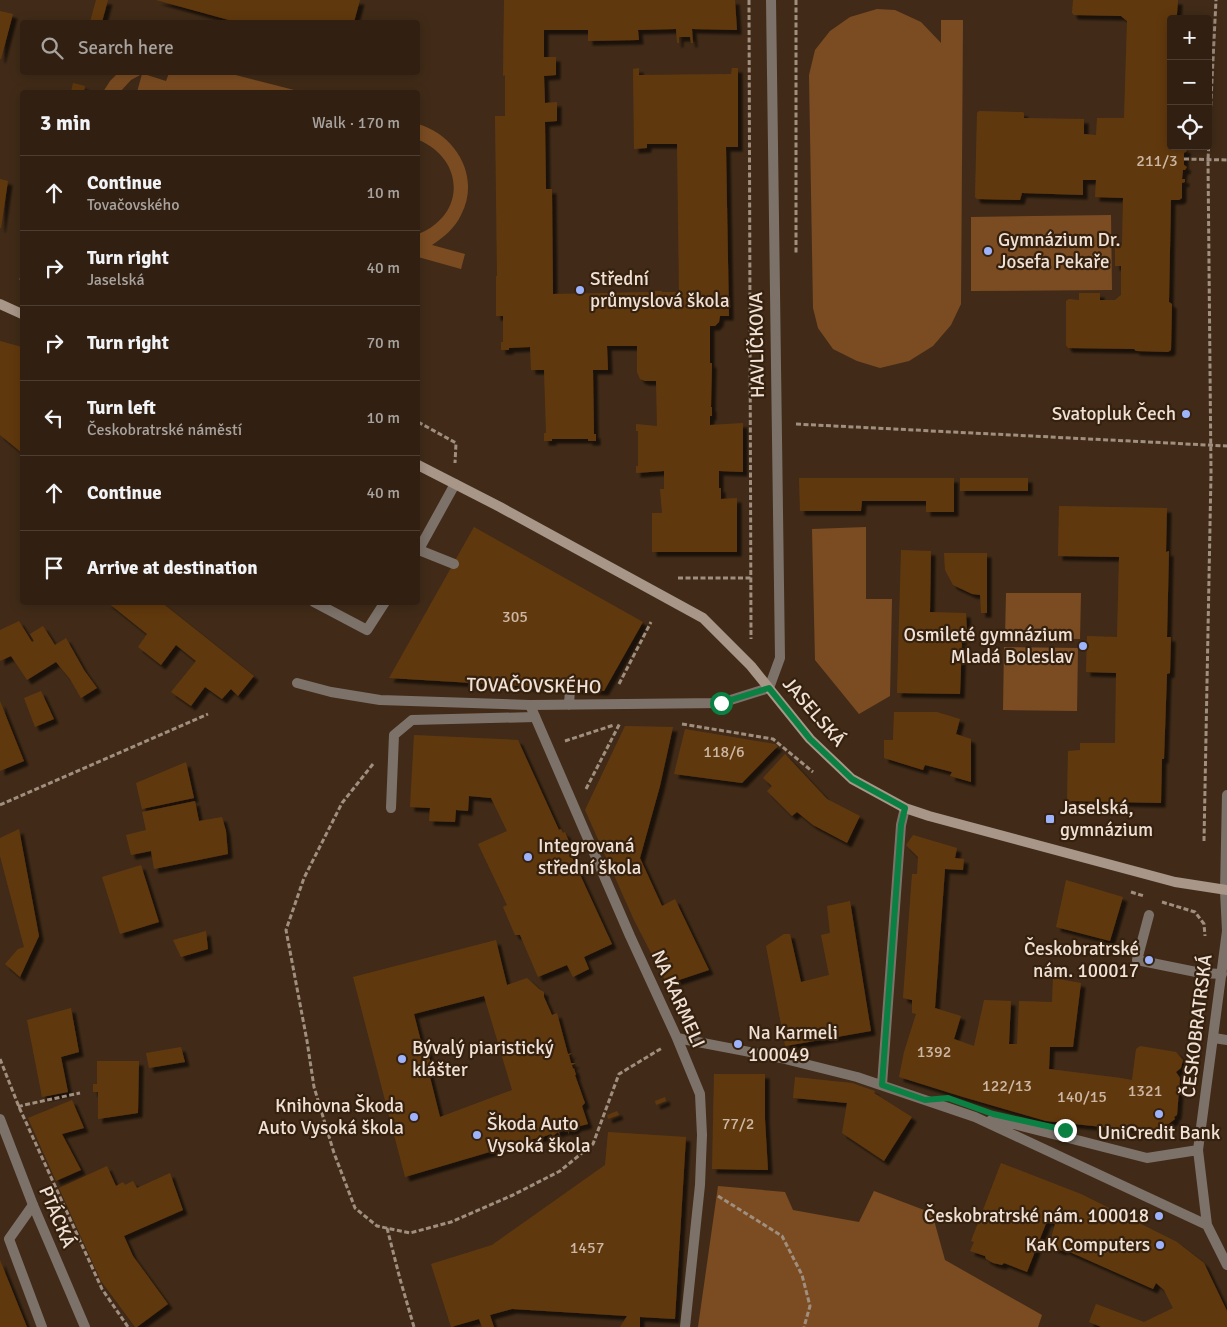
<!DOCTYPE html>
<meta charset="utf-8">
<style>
:root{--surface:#312012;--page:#39281b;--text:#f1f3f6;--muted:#a8a39f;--line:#4c3e32}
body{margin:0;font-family:Signika,sans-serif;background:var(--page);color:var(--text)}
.controls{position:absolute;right:15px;top:15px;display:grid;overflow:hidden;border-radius:5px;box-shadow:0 2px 12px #0003}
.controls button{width:45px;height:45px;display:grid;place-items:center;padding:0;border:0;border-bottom:1px solid var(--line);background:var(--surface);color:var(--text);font:25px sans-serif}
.stop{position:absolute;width:15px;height:15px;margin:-11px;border:4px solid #0b8043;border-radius:50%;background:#fff}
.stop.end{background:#0b8043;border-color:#fff;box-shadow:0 1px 5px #0008}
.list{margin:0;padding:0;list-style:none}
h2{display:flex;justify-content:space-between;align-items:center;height:65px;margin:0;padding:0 20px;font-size:21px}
h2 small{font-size:16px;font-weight:400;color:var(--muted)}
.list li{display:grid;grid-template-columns:32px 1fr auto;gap:15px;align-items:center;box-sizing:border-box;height:75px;padding:0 20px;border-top:1px solid var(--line)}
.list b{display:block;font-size:19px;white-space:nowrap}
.list p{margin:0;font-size:16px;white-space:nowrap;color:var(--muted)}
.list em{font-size:16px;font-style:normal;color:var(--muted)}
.icon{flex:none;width:28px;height:28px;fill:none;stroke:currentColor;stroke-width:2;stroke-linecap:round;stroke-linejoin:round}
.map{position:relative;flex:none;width:1227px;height:1327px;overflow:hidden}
.search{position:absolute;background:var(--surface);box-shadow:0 2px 12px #0003;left:20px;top:20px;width:400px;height:55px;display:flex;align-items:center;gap:12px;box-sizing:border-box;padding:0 18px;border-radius:5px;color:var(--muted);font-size:19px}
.panel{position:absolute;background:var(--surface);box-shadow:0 2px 12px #0003;left:20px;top:90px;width:400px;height:515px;border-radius:5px}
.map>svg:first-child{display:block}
.green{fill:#7b4c22}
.building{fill:#603810;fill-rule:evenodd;filter:url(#shadow)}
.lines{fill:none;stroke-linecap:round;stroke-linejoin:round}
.path{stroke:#a08e7f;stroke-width:3;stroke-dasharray:5 2.5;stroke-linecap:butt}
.lane{stroke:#7d7269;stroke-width:10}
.street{stroke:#7d7269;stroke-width:10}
.secondary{stroke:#a89688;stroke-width:10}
.route{stroke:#0b8043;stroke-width:6}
.poi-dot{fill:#9db4fd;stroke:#36210e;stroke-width:2}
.labels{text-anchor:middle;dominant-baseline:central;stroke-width:4.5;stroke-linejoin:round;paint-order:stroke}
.number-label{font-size:16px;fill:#ccb7a4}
.poi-label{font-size:19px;fill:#f0e1d6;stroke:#36210e;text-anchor:start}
.street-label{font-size:19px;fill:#f0e1d6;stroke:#36210e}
</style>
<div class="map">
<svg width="1227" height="1327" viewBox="0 0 1227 1327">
<defs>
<filter id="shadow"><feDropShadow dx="4.5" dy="4.5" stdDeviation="1" flood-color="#0009"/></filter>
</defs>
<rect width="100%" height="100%" fill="#412b18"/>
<!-- green -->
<path class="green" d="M877 9 895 10 921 22 941 43V20H963L961 304 951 325 933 346 909 361 880 368 857 361 833 349 818 328 813 308 809 75 815 50 830 31 850 17Z
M118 73H148L144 74 166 81 169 73H228L302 92H137L142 74 131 80 120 92H103L110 81Z
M418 124C456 135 481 177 461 215 455 228 444 237 432 245L465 254 461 269 418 257V234C466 215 465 160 419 140L418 143Z
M1111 215 1112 290 971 291V217Z
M866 527V599H892L890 696 859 714 815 660 812 529Z
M1006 593H1081L1080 639 1005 638Z
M1004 647 1078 648 1077 711 1003 710Z
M718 1186 785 1192 793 1210 859 1222 874 1191 932 1213 945 1260 1042 1315 1038 1327H698Z"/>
<!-- building -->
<path class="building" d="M96 0H108L102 22H90Z
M156 0H360L354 22H236Z
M504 0H735L737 30 692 29 693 43H691L690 37H679V43H677L676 29 638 30 639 40 588 41V30H544V57H556V75L544 76 545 103 557 102V121L545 122 546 189H552L553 294 652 292V291H662V292H679L677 144H647V148L634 149 633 69 639 68V75L731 74 732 68H738V147H726L729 316H720L719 322 715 326H710V363H712L711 407H712V416H710V425L743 423V472L719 471V488H721V499L737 498V552H652V513H662L660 489H664V471L636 473V466H638V431H636V424L657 426 656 381H645L640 379 637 372V346H607L608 370H593L594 434H596V441H588V439H552V441H544V433H546L544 370H531L530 347 509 348V350H501V342H503V316H496V276H497L495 116H505V75L503 76Z
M1073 0H1178L1177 14 1175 19H1171V146H1183V149L1185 148 1187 151 1184 153V165L1187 167 1185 170H1183L1182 179H1185V182L1182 183V198L1179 200H1171L1169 302 1172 304 1171 350 1168 352 1136 351 1134 349 1068 348 1066 345V301L1069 299 1079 300V293H1100V300H1115L1121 295V266H1115V245H1122L1123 198 1095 197 1096 180H1083V195L1022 193 1020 200 977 199 975 197 977 113 979 111 1022 112 1024 113V118L1084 119V134L1096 135 1097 118H1124L1127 21 1121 16 1074 15 1072 13Z
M0 11 13 14 1 59H0Z
M73 83 85 86 84 92H71Z
M0 179 8 181 1 228H0Z
M0 341 22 347V453L0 435Z
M799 478H954V512H926V501H862L861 511H800Z
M960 478H1028V491H960Z
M1059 506 1167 508 1166 552 1169 551 1167 637H1171L1170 673 1167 674 1164 759H1162L1161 803 1067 801 1068 751 1080 750V743H1115L1116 673 1086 672 1087 636 1117 637 1119 557 1058 556Z
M474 527 643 622 604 691 389 678Z
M901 550 931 551 930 612 966 613 967 633H962V641H928L962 642 960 694 897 693Z
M944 553H987V613H981L980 595 972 594 953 585 945 570Z
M107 602H161L254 676 238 696 231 689 222 699 205 687 191 706 171 692 196 661 176 645 161 665 138 647 147 634Z
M19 621 32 642 34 641 30 634 43 626 55 645 66 638 84 670 97 688 81 698 70 679 56 662 27 680 11 656 0 661V630Z
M41 691 54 719 35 727 24 698Z
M0 701 24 761 0 771Z
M894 712H937L960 719 956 734 971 739V782L950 776 952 772 925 765 923 770 884 758V740H893Z
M625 726 673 727 660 786 640 858 662 906 675 899 709 970 667 984 634 920 585 810Z
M685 729 775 744 778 746 742 783 674 774Z
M414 735 518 740 559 830 561 829 563 833 565 832 572 849 571 850 573 854 571 855 612 944 584 957 589 969 573 977 567 965 538 977 520 935H515L503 907 507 905 478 844 507 831 491 798 469 796 468 811 456 810 455 822 429 821 430 808 410 807Z
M785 754 827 799 860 816 847 843 813 825 797 812 792 816 767 791 772 786 763 778Z
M186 762 194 798 142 809 136 783Z
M195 801 199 821 222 817 226 831 228 854 154 869 151 851 131 855 126 835 146 830 142 812Z
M19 829 39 936 20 977 5 964 18 949 24 947 0 856V838Z
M913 835 957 848 955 858 964 859 963 870 945 869 935 1008 961 1016 954 1039 974 1046 984 1000 1011 1001 1009 1044H1017L1019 1001 1052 1002 1053 978 1081 983 1073 1047H1050L1049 1069 1121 1078 1132 1080 1136 1049 1140 1046 1176 1052 1183 1060 1181 1068 1176 1072 1180 1078 1177 1115 1174 1117 1175 1119 1162 1129 1161 1127 1158 1129 1112 1128 1046 1121 963 1097 899 1077 904 1052 916 1014 912 1013V1000L903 998 912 874H917L918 857 906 845Z
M141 865 159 922 120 934 102 877Z
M1066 880 1123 897 1110 941 1056 927Z
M850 901 871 1031 786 1046 785 1045 766 946 784 934H790L801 982 829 975 821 935 830 933 827 906Z
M206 931 208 949 181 957 173 940Z
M496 940 507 985 527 978 539 989 544 992V997L552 1015 557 1013 568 1054 573 1053 569 1055 571 1063H576L572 1065 573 1069 574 1068 576 1075H575L585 1103 582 1106 588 1124 576 1127 575 1129 571 1131 569 1129V1134L567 1130 559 1132 560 1136 558 1132 553 1136 551 1134 540 1138H537L405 1177 353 977ZM484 996 512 1090 440 1117 428 1069 432 1068 427 1048 423 1049 414 1014Z
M71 1008 79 1052 61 1057 68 1092 42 1097 27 1020Z
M181 1047 185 1062 149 1068 146 1053Z
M97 1061H139L138 1113 98 1119V1092H93V1084H97Z
M714 1074H765V1119L768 1170 712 1169Z
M795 1077 852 1083 875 1091 874 1093 912 1117 884 1161 842 1133 847 1103 793 1098Z
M665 1097 666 1101 656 1105 655 1101Z
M72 1100 84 1128 62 1134 81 1170 56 1181 28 1118Z
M617 1111 619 1115 608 1119 607 1115Z
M608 1132 686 1137 675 1319 640 1317V1327H620L627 1316 512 1309 490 1315 494 1327H482L479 1319 451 1327 431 1264 492 1245 605 1165Z
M1001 1163 1081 1194 1177 1242 1204 1263 1227 1311V1327H1101L1089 1322 1096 1304 1144 1322 1173 1308 1164 1290 1156 1283 1153 1289 1063 1249 1062 1251 1051 1247 1050 1242 1055 1224 1047 1221 1027 1272 1004 1263 1002 1265 993 1263 986 1259 985 1256 970 1251 974 1242 971 1241Z
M107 1166 116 1186 123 1182 125 1185 133 1181 137 1188 170 1173 183 1210 124 1236 133 1256 168 1304 137 1327H135L101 1281 59 1188Z
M0 1260 27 1327H0Z"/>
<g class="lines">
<!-- path -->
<path class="path" d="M749 0 751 639
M796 0V255
M1184 159 1227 160
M20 278 22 279
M418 422 456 443 455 463
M796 424 1227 446
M678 578H751
M619 684 651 622
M682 724 773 739 813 772
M565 741 614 725
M373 764 342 803 304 878 286 930 307 1041 314 1087 334 1153 355 1208 377 1226 410 1233 451 1222 513 1195 560 1171 593 1144 619 1074 662 1048
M586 789 620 723
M0 805 208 714
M1204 841 1211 473 1208 160 1216 0
M1131 892 1144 896
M1162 902 1195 912 1204 924 1205 936
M0 1059 19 1107 102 1289 128 1327
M18 1107 24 1105 80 1093
M718 1196 782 1236 802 1275 810 1306 804 1327
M387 1228 400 1279 414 1327"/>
<!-- lane -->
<path class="lane" d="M419 550 454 564
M418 551 455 484
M314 602 367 630 385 602
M297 683 331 692 380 700 530 705 721 703 769 688
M569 705 570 689
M391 808 394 735 412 720 535 717
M1149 915 1137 960 1201 973 1222 974
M1214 1038 1227 1040
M33 1205 9 1239 42 1327"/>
<!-- street -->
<path class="street" d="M769 688 780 658 771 0
M530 705 630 936 677 1038 700 1094 702 1135 700 1185 685 1327
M1227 795 1225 891 1227 931 1198 1150 1207 1225 1227 1265
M677 1038 781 1058 857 1077 975 1117 1207 1225
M882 1085 901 825 905 808
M0 1119 33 1205 85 1327
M991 1120 1014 1124 1147 1158 1198 1150"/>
<!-- secondary -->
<path class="secondary" d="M0 304 22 314
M418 465 500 507 703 618 751 666 810 739 852 779 905 808 929 816 1175 882 1227 890"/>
</g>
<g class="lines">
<!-- route -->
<path class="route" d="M721 703 769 688 810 739 852 779 905 808 901 825 882 1085 925 1100 948 1098 993 1114 1065 1130"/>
</g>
<!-- markers -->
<g class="poi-dot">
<circle cx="988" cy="251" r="5"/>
<circle cx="580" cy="290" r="5"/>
<circle cx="1186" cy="414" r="5"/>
<circle cx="1083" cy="646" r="5"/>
<rect x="1045" y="814" width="10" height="10" rx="2.5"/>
<circle cx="528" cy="857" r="5"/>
<circle cx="1149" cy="960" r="5"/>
<circle cx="738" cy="1044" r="5"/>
<circle cx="402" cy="1059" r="5"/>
<circle cx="1159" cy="1114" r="5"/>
<circle cx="414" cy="1117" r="5"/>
<circle cx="477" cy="1135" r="5"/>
<circle cx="1159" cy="1216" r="5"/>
<circle cx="1160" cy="1245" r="5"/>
</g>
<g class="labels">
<!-- number labels -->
<g class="number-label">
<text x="1157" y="161">211/3</text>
<text x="515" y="617">305</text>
<text x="724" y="752">118/6</text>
<text x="934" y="1052">1392</text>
<text x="1007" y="1086">122/13</text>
<text x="1145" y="1091">1321</text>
<text x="1082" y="1097">140/15</text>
<text x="738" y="1124">77/2</text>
<text x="587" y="1248">1457</text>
</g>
<!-- poi labels -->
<g class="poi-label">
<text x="998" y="240">Gymnázium Dr.<tspan x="998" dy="22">Josefa Pekaře</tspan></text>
<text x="590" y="279">Střední<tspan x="590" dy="22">průmyslová škola</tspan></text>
<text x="1176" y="414" text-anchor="end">Svatopluk Čech</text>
<text x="1073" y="635" text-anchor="end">Osmileté gymnázium<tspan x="1073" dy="22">Mladá Boleslav</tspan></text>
<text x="1060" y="808">Jaselská,<tspan x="1060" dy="22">gymnázium</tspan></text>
<text x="538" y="846">Integrovaná<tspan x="538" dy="22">střední škola</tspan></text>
<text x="1139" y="949" text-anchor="end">Českobratrské<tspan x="1139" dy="22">nám. 100017</tspan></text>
<text x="748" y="1033">Na Karmeli<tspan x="748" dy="22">100049</tspan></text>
<text x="412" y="1048">Bývalý piaristický<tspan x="412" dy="22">klášter</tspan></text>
<text x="404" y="1106" text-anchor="end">Knihovna Škoda<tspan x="404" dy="22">Auto Vysoká škola</tspan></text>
<text x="487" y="1124">Škoda Auto<tspan x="487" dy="22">Vysoká škola</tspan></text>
<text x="1159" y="1133" text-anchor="middle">UniCredit Bank</text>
<text x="1149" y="1216" text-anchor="end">Českobratrské nám. 100018</text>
<text x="1150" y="1245" text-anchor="end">KaK Computers</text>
</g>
<!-- street labels -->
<g class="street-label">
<text transform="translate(757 345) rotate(-91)">HAVLÍČKOVA</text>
<text transform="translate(534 686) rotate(1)">TOVAČOVSKÉHO</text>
<text transform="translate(814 712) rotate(49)">JASELSKÁ</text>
<text transform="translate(678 999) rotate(66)">NA KARMELI</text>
<text transform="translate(1197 1026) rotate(-83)">ČESKOBRATRSKÁ</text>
<text transform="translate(57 1217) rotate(67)">PTÁCKÁ</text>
</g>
</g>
</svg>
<div class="controls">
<button>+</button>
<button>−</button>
<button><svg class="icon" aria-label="locate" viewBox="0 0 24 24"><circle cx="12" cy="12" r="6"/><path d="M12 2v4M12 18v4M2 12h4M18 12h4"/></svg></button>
</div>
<div class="stop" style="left:721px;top:703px"></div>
<div class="stop end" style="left:1065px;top:1130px"></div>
<div class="search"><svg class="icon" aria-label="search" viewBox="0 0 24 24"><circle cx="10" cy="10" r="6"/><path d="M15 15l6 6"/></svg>Search here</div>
<section class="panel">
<h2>3 min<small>Walk · 170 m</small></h2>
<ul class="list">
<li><svg class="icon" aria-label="ahead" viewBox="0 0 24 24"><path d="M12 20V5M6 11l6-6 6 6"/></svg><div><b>Continue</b><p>Tovačovského</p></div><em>10 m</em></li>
<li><svg class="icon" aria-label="right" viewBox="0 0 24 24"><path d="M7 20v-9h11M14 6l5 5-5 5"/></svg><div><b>Turn right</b><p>Jaselská</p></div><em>40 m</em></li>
<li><svg class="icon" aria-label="right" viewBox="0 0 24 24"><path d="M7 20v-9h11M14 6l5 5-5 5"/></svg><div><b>Turn right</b></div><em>70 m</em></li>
<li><svg class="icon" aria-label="left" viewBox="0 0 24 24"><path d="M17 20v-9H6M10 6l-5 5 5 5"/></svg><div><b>Turn left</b><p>Českobratrské náměstí</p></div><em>10 m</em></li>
<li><svg class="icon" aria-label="ahead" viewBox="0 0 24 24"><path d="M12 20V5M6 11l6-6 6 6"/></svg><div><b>Continue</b></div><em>40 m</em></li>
<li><svg class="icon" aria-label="arrive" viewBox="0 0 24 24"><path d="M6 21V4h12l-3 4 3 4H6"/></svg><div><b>Arrive at destination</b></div></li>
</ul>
</section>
</div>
